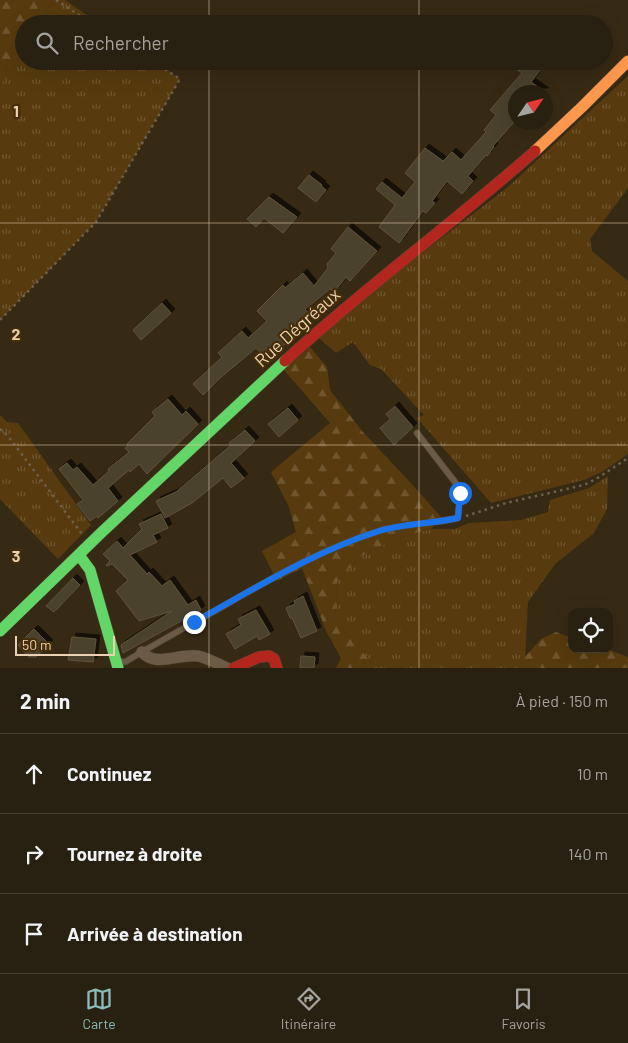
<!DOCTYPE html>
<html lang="fr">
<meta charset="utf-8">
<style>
:root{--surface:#282010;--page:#342d1e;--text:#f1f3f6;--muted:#a5a39f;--line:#443e30;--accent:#8bbbb9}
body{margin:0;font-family:Barlow,sans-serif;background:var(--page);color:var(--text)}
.controls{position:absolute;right:15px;bottom:15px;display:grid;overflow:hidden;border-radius:10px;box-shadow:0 5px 20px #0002}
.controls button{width:45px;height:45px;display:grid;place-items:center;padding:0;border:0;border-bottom:1px solid var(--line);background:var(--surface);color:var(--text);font:25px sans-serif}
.compass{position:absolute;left:508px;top:85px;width:45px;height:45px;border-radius:50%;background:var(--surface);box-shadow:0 5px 20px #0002;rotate:55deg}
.scale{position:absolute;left:15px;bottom:12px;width:100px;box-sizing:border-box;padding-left:5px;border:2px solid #ead1b1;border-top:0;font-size:14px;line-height:18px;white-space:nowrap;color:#ead1b1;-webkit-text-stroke:4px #442d07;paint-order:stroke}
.stop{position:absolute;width:15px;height:15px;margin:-11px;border:4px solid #1a73e8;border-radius:50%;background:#fff}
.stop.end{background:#1a73e8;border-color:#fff;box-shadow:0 1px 5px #0008}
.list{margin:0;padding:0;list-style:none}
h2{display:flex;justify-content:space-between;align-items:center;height:65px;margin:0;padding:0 20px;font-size:21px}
h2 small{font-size:16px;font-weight:400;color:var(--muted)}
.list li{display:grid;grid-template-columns:32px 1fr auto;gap:15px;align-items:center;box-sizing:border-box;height:80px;padding:0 20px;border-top:1px solid var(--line)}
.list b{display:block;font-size:19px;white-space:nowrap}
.list em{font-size:16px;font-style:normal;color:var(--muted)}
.icon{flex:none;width:28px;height:28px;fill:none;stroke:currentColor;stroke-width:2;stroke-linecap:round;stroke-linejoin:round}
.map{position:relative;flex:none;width:628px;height:668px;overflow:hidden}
.search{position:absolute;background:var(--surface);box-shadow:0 5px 20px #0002;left:15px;right:15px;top:15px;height:55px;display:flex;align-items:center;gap:12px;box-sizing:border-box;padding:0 18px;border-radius:28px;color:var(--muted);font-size:19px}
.sheet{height:305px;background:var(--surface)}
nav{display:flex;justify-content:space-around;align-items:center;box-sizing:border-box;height:70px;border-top:1px solid var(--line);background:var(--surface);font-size:14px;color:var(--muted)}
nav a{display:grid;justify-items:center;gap:2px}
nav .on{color:var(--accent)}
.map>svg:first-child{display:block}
.grass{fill:url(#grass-tufts)}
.forest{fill:url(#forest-firs)}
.building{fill:#4b422d;stroke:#5e5339;filter:url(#shadow)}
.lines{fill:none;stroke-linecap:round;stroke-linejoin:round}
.lane-casing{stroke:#524534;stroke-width:7}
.street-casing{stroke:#524534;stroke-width:12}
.fast-casing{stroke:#524534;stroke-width:12}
.slow-casing{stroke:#524534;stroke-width:12}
.jam-casing{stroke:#524534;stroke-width:12}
.path{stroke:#6d604d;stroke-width:2.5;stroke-dasharray:2.5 4;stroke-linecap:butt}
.lane{stroke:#6b5b44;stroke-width:5.5}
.street{stroke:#6b5b44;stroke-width:11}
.fast{stroke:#63d668;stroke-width:11}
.slow{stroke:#ff974d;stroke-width:11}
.jam{stroke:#b3261e;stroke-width:11}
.route{stroke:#1a73e8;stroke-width:6}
.grid{fill:none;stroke:#ead1b1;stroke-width:1;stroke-opacity:0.55}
.labels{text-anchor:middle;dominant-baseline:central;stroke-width:4.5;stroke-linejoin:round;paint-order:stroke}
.street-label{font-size:18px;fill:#ead1b1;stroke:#442d07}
.grid-label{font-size:16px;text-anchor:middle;font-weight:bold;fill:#ead1b1;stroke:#442d07;stroke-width:4.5;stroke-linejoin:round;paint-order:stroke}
</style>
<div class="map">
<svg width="628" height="668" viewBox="0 0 628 668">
<defs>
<pattern id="grass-tufts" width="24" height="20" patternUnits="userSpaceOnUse" patternTransform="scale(1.25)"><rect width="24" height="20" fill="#573b0e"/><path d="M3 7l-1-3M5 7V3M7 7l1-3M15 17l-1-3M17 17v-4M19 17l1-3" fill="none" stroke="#6f562f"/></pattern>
<pattern id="forest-firs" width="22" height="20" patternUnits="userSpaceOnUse" patternTransform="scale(1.25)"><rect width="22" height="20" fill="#573b0e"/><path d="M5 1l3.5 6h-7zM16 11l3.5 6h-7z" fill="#6f562f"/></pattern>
<filter id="shadow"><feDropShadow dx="4" dy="-4" stdDeviation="0" flood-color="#0009"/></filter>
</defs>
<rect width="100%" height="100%" fill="#362a15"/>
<!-- grass -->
<path class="grass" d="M52 0H65L100 24H40Z
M24 50V61H154L180 79 96 222 0 320V86Z
M628 76V188L590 239 592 251 628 281V454L602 472 584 480 491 503 417 418 424 415 381 369 370 365 353 342 336 353 319 338 405 266 508 187Z
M0 415 7 422 18 423 91 525 58 559 0 499Z
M608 476 607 509 594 533 555 564 528 602 525 658 515 668H377L335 621 337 582 360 557 395 539 431 529H455L469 523 521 520 548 512 550 500 589 488Z"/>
<!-- forest -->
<path class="forest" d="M0 0H52L40 24H24V50L0 86Z
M310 347 327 367 330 390 362 431 409 481 441 517 431 529 395 539 360 557 337 582 335 621 377 668H336L341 658 326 631 302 568 277 581 262 551 296 532 289 507 271 472 330 423 284 370Z
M556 632 572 638V649H607L628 657V668H515L541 639Z"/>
<!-- building -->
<path class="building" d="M506 61H547L531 82 545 92H516V120L493 146 494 147 487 156 486 155 468 176 473 181 462 194 447 181 432 201 435 203 426 213 423 211 399 243 379 227 395 205 376 189 382 182 402 198 415 182 405 173 425 148 443 161 452 152 461 160 486 132 484 130 496 115 490 110 522 73Z
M309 175 322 185 321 186 326 190 316 202 298 188Z
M269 197 297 217 283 233 264 218 256 227 247 219Z
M348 227 377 251 350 281 346 277 334 292 330 289 305 309 308 312 289 330 294 336 267 360 256 348 220 378 203 395 193 384 222 357 218 353 242 331 248 338 267 321 257 311 283 285 285 288 303 273 314 286 328 268 327 264 336 253 331 249Z
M162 303 171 313 141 340 133 330Z
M168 399 182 415 186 411 198 424 147 474 139 464 130 472 129 470 108 488 118 501 98 518 97 516 90 521 77 504 83 500 59 469 67 463 73 470 77 467 93 485 109 471 108 469 129 452 125 448 128 446 127 444 155 416 152 412Z
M395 406 413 427 394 445 380 428 390 419 386 414Z
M288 408 298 420 279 437 268 424Z
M245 430 255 441 231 463 244 478 231 488 223 478 192 503 165 518 156 501 176 492 231 445 229 443Z
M161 514 168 528 153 535 157 542 130 555 147 574 149 572 162 586 170 580 188 605 196 600 201 610 123 653 121 645 172 611 139 621 116 591 128 580 112 564 107 566 106 565 110 561 103 554 117 541 123 548 142 529 139 524Z
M73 578 80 585 54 612 46 606Z
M303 596 317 631 301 638 292 618H290L286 608 295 604 294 601Z
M256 610 270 634 259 640 257 636 235 649 226 634 241 625 238 619Z
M34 629 49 644 36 657H29L18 645Z
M72 637 96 639 93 662 68 660Z
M301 656 315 657 314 668H300Z"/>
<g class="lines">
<defs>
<path id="lane" d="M116 661 125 662C158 642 192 624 225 605 274 577 324 548 379 531 405 523 432 524 458 518L460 493 455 482 417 433"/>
<path id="street" d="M142 652C156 668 179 653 198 656 207 658 219 664 227 668"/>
<path id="fast" d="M79 555 90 570 118 668
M0 631 102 532 285 361"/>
<path id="slow" d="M535 151 582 107 628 61"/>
<path id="jam" d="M285 361C365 287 454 223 535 151
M234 668 259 657 269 656 274 659 277 668"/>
</defs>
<!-- lane casing -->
<use href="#lane" class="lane-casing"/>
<!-- street casing -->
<use href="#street" class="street-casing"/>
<!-- fast casing -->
<use href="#fast" class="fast-casing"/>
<!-- slow casing -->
<use href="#slow" class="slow-casing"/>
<!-- jam casing -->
<use href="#jam" class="jam-casing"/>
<!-- path -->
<path class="path" d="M56 0 93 24
M0 320 96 222 180 79 152 61
M0 429 8 436 82 534
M466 516 506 503 584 485 596 479 628 458"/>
<!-- lane -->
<use href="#lane" class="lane"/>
<!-- street -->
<use href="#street" class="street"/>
<!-- fast -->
<use href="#fast" class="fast"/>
<!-- slow -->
<use href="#slow" class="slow"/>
<!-- jam -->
<use href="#jam" class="jam"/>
</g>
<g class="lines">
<!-- route -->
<path class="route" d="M194 622C254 589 313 552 379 531 405 523 432 524 458 518L460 493"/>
</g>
<!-- grid -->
<path class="grid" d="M209 0V24M419 0V24M209 61V668M419 61V668M0 223H628M0 445H628"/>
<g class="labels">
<!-- street labels -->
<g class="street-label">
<text transform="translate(297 327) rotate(-42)">Rue Dégréaux</text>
</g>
</g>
<g class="grid-label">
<text x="16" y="117">1</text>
<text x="16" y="340">2</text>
<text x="16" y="562">3</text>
</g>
</svg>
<div class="controls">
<button><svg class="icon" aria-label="locate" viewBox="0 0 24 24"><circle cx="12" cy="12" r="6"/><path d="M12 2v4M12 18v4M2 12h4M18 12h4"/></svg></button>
</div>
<svg class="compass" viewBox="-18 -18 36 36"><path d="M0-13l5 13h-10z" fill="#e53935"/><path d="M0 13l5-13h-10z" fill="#a5a39f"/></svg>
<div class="scale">50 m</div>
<div class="stop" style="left:460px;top:493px"></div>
<div class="stop end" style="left:194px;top:622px"></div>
<div class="search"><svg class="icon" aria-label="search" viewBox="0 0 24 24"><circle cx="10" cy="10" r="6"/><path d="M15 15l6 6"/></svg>Rechercher</div>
</div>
<section class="sheet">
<h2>2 min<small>À pied · 150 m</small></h2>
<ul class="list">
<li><svg class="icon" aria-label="ahead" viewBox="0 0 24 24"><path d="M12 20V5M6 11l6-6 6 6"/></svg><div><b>Continuez</b></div><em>10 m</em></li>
<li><svg class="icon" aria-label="right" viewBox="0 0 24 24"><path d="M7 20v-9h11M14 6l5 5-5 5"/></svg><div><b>Tournez à droite</b></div><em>140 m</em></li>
<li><svg class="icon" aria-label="arrive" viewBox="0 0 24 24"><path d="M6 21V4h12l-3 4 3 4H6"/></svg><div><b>Arrivée à destination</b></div></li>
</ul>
</section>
<nav>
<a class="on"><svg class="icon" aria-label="map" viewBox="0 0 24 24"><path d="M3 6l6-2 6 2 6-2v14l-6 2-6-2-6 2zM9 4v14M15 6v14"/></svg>Carte</a>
<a><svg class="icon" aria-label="directions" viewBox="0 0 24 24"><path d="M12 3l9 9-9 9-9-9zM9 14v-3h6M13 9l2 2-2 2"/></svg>Itinéraire</a>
<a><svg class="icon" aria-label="saved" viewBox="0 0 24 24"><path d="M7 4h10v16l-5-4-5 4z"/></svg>Favoris</a>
</nav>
